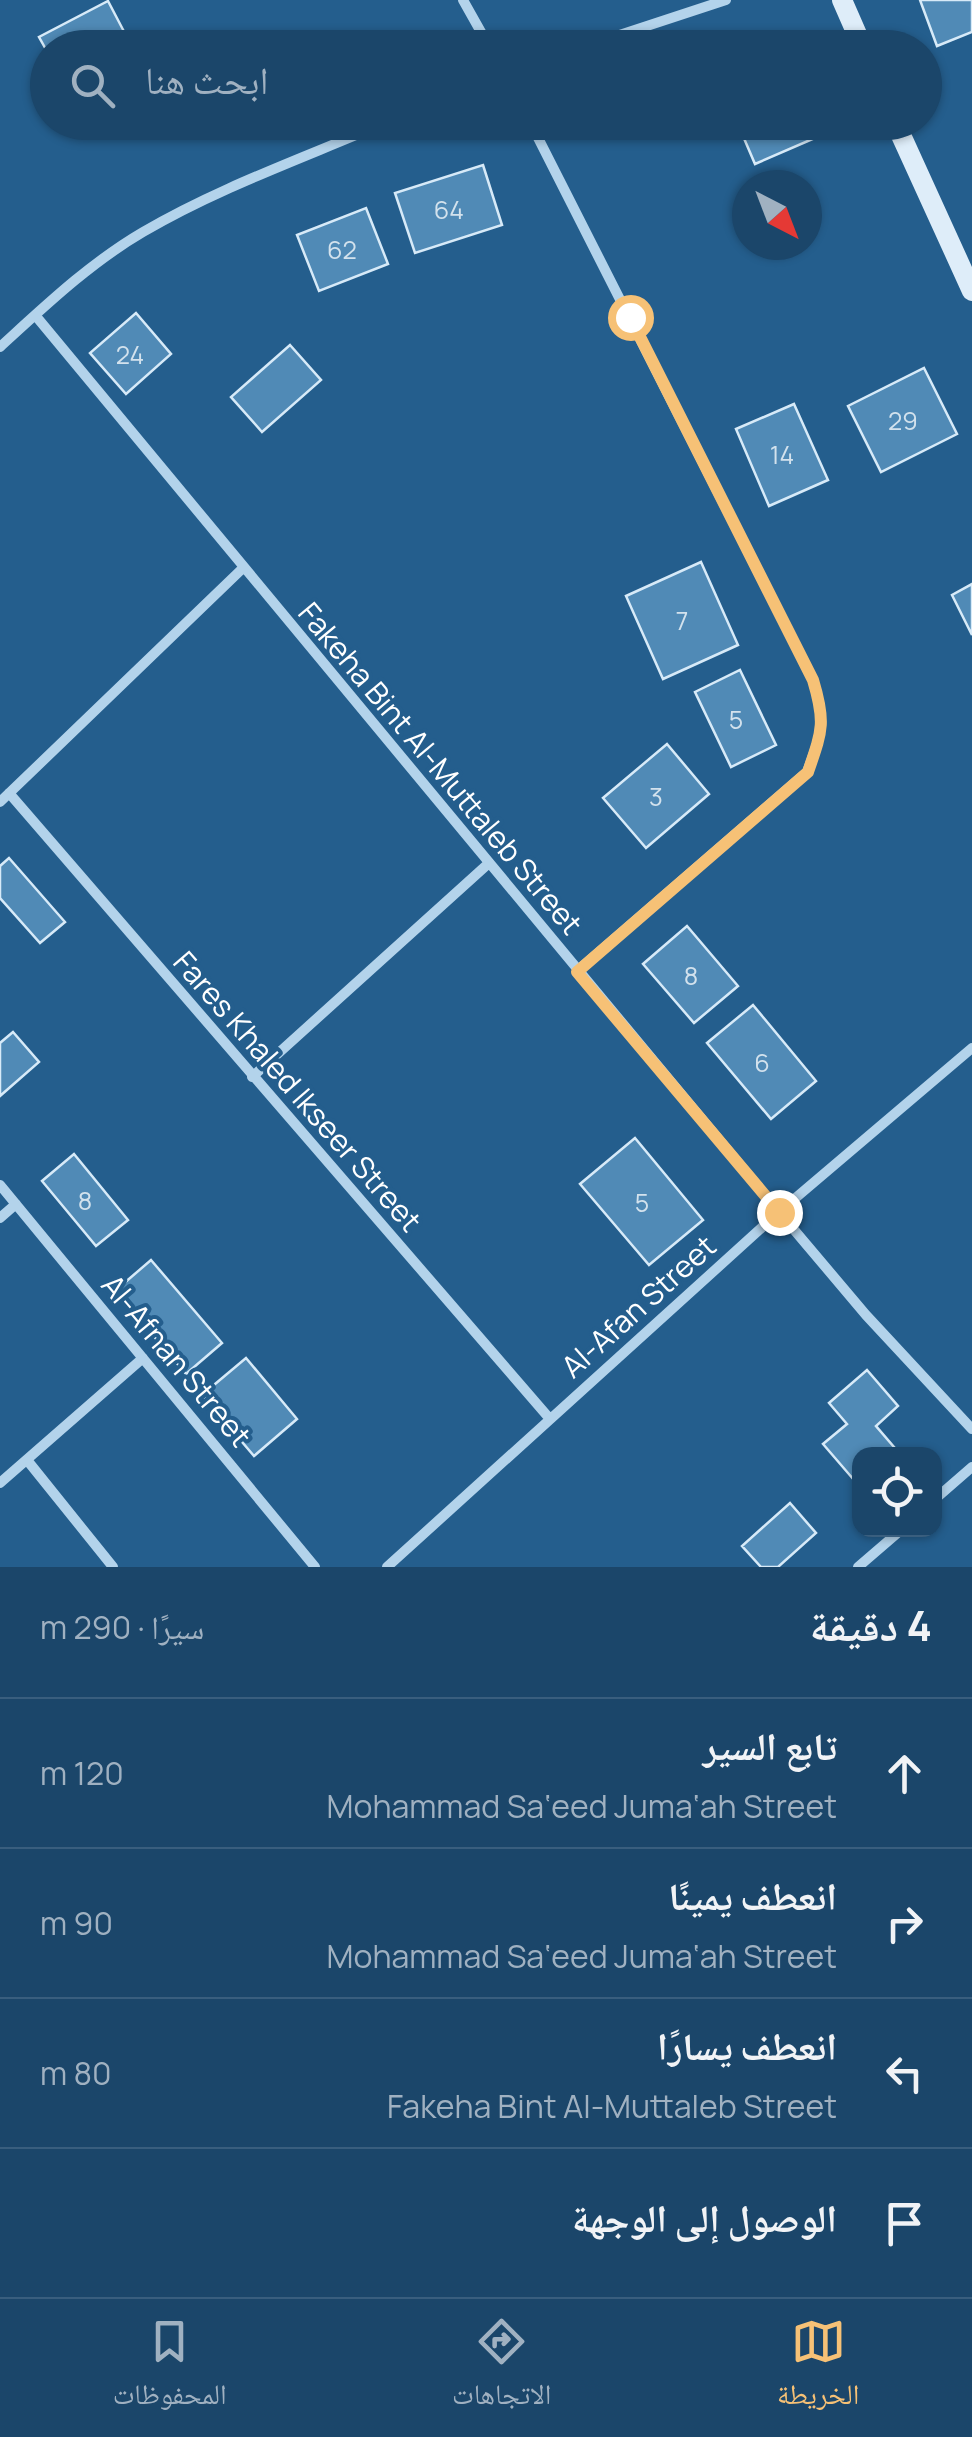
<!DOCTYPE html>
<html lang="ar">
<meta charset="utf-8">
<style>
:root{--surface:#1b466a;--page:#244d70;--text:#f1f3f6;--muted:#a0b1c1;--line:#395e7e;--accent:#f6c176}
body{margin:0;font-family:Manrope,"Noto Naskh Arabic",sans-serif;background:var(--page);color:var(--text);direction:rtl}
.controls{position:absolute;right:30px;bottom:30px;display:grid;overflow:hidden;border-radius:20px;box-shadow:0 2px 8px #0004}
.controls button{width:90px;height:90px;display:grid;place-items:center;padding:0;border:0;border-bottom:2px solid var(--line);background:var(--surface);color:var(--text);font:50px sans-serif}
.compass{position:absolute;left:732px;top:170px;width:90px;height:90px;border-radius:50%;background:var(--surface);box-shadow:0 2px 8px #0004;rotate:138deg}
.stop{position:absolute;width:30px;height:30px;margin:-22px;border:8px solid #f6c176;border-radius:50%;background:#fff}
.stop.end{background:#f6c176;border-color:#fff;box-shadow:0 2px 10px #0008}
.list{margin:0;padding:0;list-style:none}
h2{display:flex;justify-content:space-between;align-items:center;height:130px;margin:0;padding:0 40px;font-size:42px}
h2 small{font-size:32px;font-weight:400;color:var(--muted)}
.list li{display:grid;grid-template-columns:65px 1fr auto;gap:30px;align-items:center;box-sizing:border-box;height:150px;padding:0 40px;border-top:2px solid var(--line)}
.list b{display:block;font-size:38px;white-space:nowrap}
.list p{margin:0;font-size:32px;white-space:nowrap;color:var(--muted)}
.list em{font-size:32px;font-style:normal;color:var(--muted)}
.icon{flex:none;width:55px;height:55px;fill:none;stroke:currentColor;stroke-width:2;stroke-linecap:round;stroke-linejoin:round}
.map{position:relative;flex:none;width:972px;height:1567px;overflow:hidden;direction:ltr}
.search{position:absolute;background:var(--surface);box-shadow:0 2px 8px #0004;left:30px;right:30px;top:30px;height:110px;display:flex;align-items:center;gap:25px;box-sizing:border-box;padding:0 35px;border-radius:55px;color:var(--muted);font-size:38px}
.sheet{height:730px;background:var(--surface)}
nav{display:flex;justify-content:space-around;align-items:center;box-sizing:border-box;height:140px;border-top:2px solid var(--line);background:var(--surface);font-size:28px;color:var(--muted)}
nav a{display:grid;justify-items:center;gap:5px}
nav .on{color:var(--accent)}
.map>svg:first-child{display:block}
.building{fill:#508ab6;stroke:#d7eaf8;stroke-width:2.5}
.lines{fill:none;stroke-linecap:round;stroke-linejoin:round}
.street{stroke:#b3d3eb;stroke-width:10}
.secondary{stroke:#deedf9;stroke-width:20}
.route{stroke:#f6c176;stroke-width:12}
.labels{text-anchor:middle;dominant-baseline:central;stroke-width:8;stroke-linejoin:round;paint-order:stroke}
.number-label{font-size:25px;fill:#d3e2ed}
.street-label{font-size:30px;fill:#fff;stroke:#245e8d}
</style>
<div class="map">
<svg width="972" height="1567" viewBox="0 0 972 1567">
<rect width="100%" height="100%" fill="#245e8d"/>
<!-- building -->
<path class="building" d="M920 0H972V32L937 46Z
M108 1 130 43 123 48H48V53L39 37Z
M737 122H827L831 131 755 164Z
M483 165 502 225 415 253 395 193Z
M366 208 388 264 319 291 297 235Z
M136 313 171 354 126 394 90 353Z
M290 345 321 380 262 432 231 397Z
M924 368 957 434 881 472 848 406Z
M794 404 828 480 769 506 736 429Z
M701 562 738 645 663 679 626 596Z
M972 584V635L952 595Z
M740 670 776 745 731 767 695 692Z
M667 744 709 794 646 848 603 798Z
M9 858 65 922 40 943 0 898V866Z
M687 926 738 986 694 1023 643 964Z
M753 1005 816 1081 771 1119 707 1043Z
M13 1032 39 1062 0 1096V1043Z
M635 1138 703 1220 649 1265 580 1184Z
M74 1154 128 1220 96 1246 42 1181Z
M151 1260 222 1343 186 1374 115 1291Z
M246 1358 297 1419 254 1456 202 1395Z
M867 1370 898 1406 876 1426 900 1454H860V1487L823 1444 847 1424 829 1403Z
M790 1503 816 1533 778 1567H761L742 1546Z"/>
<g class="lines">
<!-- street -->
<path class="street" d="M463 0 490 48
M580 48 726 0
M530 122 813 680C826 723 822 731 807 772L577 971
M35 315 779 1212 866 1315 972 1429
M0 347C45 306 90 263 143 232 220 187 306 157 387 122
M9 793 550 1419
M0 802 243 568
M252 1077 489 863
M0 1185 315 1567
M0 1218 16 1204
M27 1460 113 1567
M0 1483 143 1358
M934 1500 972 1467
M387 1567 779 1212 972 1048
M858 1567 901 1530"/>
<!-- secondary -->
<path class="secondary" d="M842 0 863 48
M895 122 972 291"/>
</g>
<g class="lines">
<!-- route -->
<path class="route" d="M630 317 813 680C826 723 822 731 808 772L577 972 779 1212"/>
</g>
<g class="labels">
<!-- number labels -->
<g class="number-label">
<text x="449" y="209">64</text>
<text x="342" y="249">62</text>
<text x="130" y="354">24</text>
<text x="903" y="420">29</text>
<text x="782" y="454">14</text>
<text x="682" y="620">7</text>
<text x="736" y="719">5</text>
<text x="656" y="796">3</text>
<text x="691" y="975">8</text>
<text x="762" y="1062">6</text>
<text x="85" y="1200">8</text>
<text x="642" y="1202">5</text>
</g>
<!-- street labels -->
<g class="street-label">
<text transform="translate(441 768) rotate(50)">Fakeha Bint Al-Muttaleb Street</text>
<text transform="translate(298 1091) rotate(49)">Fares Khaled Ikseer Street</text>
<text transform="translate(638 1306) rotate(-42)">Al-Afan Street</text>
<text transform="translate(177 1360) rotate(50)">Al-Afnan Street</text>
</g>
</g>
</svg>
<div class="controls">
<button><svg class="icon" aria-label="locate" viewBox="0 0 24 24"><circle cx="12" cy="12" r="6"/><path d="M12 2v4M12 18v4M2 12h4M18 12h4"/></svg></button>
</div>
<svg class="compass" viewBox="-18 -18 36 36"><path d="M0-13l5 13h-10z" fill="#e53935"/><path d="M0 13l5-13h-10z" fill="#a0b1c1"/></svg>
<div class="stop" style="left:630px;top:317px"></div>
<div class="stop end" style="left:779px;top:1212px"></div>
<div class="search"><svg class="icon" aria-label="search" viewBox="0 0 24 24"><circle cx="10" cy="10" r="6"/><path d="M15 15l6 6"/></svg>ابحث هنا</div>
</div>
<section class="sheet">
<h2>4 دقيقة<small>سيرًا · 290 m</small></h2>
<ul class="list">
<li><svg class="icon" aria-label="ahead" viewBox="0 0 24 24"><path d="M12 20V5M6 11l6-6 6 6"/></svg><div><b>تابع السير</b><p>Mohammad Sa‘eed Juma‘ah Street</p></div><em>120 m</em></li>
<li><svg class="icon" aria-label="right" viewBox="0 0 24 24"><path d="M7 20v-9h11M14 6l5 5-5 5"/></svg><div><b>انعطف يمينًا</b><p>Mohammad Sa‘eed Juma‘ah Street</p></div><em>90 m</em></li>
<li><svg class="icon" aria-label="left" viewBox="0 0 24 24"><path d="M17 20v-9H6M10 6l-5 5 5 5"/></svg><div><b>انعطف يسارًا</b><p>Fakeha Bint Al-Muttaleb Street</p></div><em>80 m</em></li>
<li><svg class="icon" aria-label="arrive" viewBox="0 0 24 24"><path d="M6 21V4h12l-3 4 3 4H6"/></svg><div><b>الوصول إلى الوجهة</b></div></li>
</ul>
</section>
<nav>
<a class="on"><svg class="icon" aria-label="map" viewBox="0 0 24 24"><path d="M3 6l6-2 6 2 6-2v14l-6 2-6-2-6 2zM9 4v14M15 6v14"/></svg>الخريطة</a>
<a><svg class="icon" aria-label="directions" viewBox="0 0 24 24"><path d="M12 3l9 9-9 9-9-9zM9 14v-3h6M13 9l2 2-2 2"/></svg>الاتجاهات</a>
<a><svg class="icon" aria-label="saved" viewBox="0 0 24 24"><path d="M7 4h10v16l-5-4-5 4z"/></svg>المحفوظات</a>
</nav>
